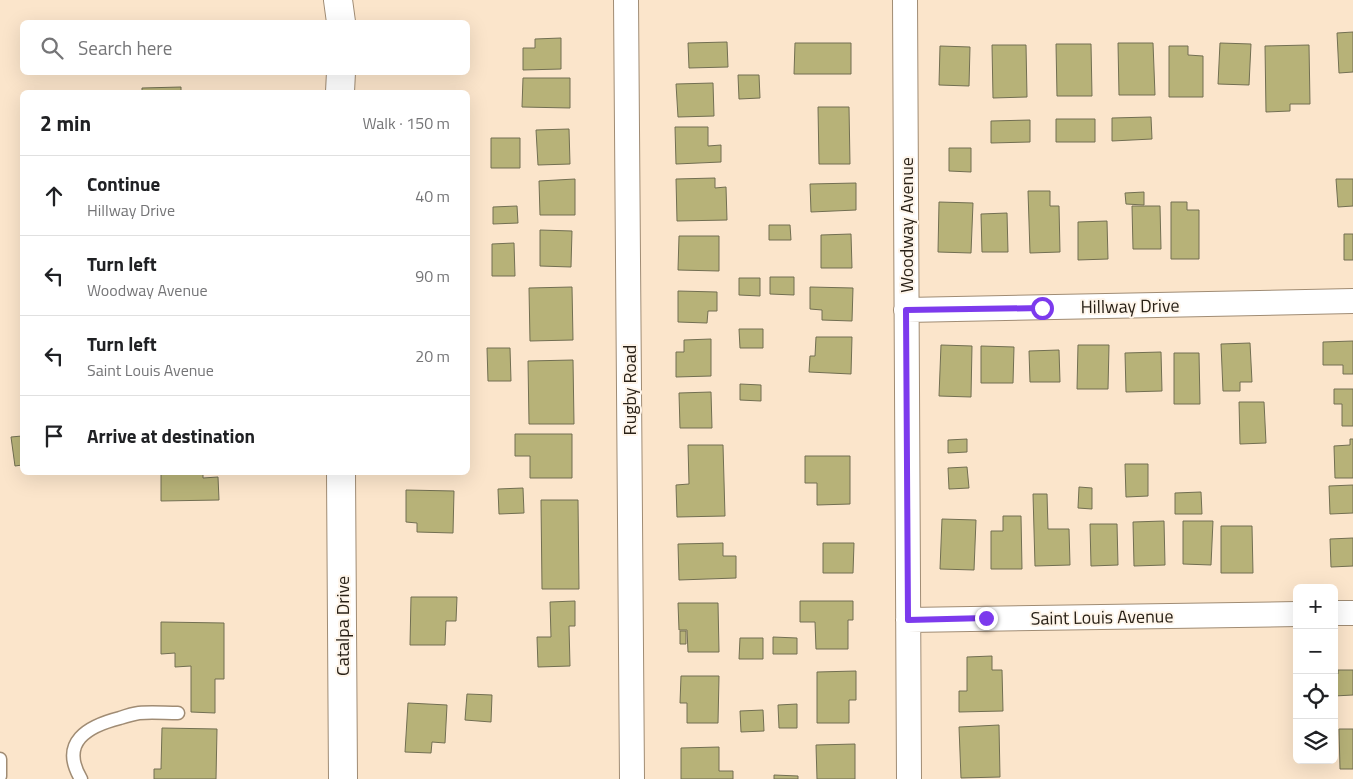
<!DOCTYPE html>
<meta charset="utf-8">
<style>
:root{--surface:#fff;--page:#f6f6f6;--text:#202124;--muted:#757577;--line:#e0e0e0}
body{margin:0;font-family:"Titillium Web",sans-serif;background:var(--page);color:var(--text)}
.controls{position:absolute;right:15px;bottom:15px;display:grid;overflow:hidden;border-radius:8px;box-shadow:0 5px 20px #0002}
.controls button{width:45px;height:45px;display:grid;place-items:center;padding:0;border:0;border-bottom:1px solid var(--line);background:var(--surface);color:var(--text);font:25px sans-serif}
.stop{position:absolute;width:15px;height:15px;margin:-11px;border:4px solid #7c3aed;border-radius:50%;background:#fff}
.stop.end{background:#7c3aed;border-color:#fff;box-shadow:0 1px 5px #0008}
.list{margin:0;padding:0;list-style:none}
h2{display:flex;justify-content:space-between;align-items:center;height:65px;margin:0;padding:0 20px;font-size:21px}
h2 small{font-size:16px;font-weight:400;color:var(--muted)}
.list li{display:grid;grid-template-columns:32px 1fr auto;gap:15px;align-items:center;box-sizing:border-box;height:80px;padding:0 20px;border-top:1px solid var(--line)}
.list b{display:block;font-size:19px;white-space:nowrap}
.list p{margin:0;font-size:16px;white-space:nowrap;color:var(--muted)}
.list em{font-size:16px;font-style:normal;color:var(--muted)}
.icon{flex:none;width:28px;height:28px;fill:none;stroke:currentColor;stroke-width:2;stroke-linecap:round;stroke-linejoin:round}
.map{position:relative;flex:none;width:1353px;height:779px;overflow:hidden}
.search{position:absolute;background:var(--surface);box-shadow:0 5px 20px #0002;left:20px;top:20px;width:450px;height:55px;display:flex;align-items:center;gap:12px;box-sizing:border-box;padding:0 18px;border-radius:8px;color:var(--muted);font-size:19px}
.panel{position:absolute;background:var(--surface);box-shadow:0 5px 20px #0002;left:20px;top:90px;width:450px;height:385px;border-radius:8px}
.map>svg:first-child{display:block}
.building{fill:#b7b278;stroke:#726f52}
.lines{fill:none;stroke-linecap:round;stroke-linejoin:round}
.service-casing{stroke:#a08c74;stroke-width:15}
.minor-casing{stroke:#a08c74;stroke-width:26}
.tertiary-casing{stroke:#a08c74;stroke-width:30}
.service{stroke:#fff;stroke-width:12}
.minor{stroke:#fff;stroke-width:24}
.tertiary{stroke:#fff;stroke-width:28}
.route{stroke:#7c3aed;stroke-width:6}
.labels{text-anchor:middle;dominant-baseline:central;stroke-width:4;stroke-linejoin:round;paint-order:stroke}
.street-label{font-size:18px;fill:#292117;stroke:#fef5ea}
</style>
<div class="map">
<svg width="1353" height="779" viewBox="0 0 1353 779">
<rect width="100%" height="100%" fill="#fbe5cb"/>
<!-- building -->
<path class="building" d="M1353 32V72L1339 73 1337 33Z
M561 38V69L523 70V48H535V39Z
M727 42 728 67 689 68 688 43Z
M795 43H851V74H794Z
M1118 43H1153L1155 95H1119Z
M1220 43 1251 44 1249 85 1218 84Z
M1056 44H1091L1092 96H1057Z
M992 45H1026L1027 97 993 98Z
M1309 45 1310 104H1290V111L1266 112 1265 46Z
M940 46 970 47 969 86 939 85Z
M1169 46H1188V55L1203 56V97H1169Z
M738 75H759L760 98 739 99Z
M523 78H570V108L522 107Z
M713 83 714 116 678 117 676 84Z
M181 87V92H142V88Z
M818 107H849L850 164H819Z
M1151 117 1152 139 1112 141V118Z
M1056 119H1095V142H1056Z
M1030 120V142L991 143V121Z
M675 127H708V146L721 145V162L676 164Z
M569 129 570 164 538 165 536 130Z
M491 138H520V168H491Z
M949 148H971V172L949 171Z
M715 178V188L726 187 727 220 677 221 676 179Z
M575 179V215H540L539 181Z
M1336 179H1353V206L1338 207Z
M856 183V210L811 212 810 184Z
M1028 191H1050V206H1059L1060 252 1030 253Z
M1144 192V205L1126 204 1125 193Z
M939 202 973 203 971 253 938 252Z
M1171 202H1187V210H1199V259H1171Z
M517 206 518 223 493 224V207Z
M1132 206H1160L1161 249H1133Z
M1007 213 1008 252H982L981 214Z
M1107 221 1108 259 1078 260V222Z
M769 225H790L791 240H769Z
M540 230 572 231 571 267 540 266Z
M851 234 852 268H821V235Z
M1344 234H1353V260H1344Z
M679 236H719V271L678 270Z
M514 243 515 276H492V244Z
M770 277H794V295L770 294Z
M739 278H760V296L739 295Z
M572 287 573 340 530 341 529 288Z
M810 287 853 288 852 321 822 320V310L810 309Z
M678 291 717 292V311H708L707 323 678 322Z
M739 329H763V348H740Z
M816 337H852L851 374 809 372 810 356H815Z
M711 339V376L676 377V352H684V340Z
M1353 341V374H1343V365H1323V342Z
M1250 343 1252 382H1240V391H1223L1221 344Z
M941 345 972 346 971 397 939 396Z
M1078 345H1109L1108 389H1077Z
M981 346 1014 347 1013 383H981Z
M487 348H510L511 381H488Z
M1059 350 1060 382H1030L1029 351Z
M1161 352 1162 391 1126 392 1125 353Z
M1174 353H1199L1200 404H1174Z
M573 360 574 424H529L528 361Z
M740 384 761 385V401L740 400Z
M1334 389H1353V426H1342V404H1334Z
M711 392 712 428H680L679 393Z
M1239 402H1264L1266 443 1240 444Z
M515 434H572V478H530V456H515Z
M22 436V465L15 466 11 437Z
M967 439V452L948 453V440Z
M1350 439H1353V478H1335L1334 446 1350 445Z
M688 445H723L725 516 677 517 676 485 689 484Z
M805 456H850V504L817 505V483H805Z
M1125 464H1148V496L1126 497Z
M967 467 969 488 949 489 948 468Z
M161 472H203V478L218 477 219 500 161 501Z
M1353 485V513L1330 514 1329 486Z
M1079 487 1092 488V509L1078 508Z
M523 488 524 513 499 514 498 489Z
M406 490 454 491 453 533 417 532V523L406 522Z
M1201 492 1202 514H1175V493Z
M1033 494H1047L1048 529H1069L1070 565 1035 566Z
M541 500H578L579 589H542Z
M1003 516H1021L1022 569H991V531H1003Z
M942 519 976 520 974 570 940 569Z
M1164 521 1165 565 1134 566 1133 522Z
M1183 521H1213L1211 565 1183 564Z
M1090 524H1117L1118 565 1091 566Z
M1221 526H1252L1253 573H1221Z
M1353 538V566L1331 567 1330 539Z
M723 543V556H736V578L679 580 678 544Z
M823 543H854L853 573H823Z
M411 597H457L456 621H446L445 645H410Z
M575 601V626H569L570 666 538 667 537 637H551L550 602Z
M800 601H853V620H848V649H816L815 622H800Z
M678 603H718L719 652H688L687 630H679Z
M161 622 224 623V679H215V713L191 712V666L175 667V653L161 654Z
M680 631H686V644H680Z
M773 637 797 638V654H773Z
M740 638H763V659H739Z
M992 656V670H1002L1003 711 959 712V691H967V657Z
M1338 670H1353V695L1334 696V675L1338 674Z
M856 671V700H849V723H817V672Z
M681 676H719L718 723H687V703H680Z
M467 694 492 695 491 722 465 720Z
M408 703 447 705 445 743 432 742 431 753 405 752Z
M797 704V728H779L778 705Z
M763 710 764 731 741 732 740 711Z
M999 725 1000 777 961 778 959 727Z
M162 728 217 729 216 779H154V769H161Z
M1339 729H1353V769H1340Z
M855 744V779H817L816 745Z
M719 747V771H733V779H681V748Z
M774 775 798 776V779H774Z"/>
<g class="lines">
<defs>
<path id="service" d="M0 759V776
M81 779C59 742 88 726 120 718 126 716 132 714 139 713 151 712 165 713 178 713"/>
<path id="minor" d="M626 0 632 779
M905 0 909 779
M906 310 1353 301
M1334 613H1353
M908 620 1297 614"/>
<path id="tertiary" d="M338 0 341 22
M340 92 341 72
M341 472 343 779"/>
</defs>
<!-- service casing -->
<use href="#service" class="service-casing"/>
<!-- minor casing -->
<use href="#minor" class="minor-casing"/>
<!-- tertiary casing -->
<use href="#tertiary" class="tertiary-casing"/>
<!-- service -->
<use href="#service" class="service"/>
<!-- minor -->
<use href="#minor" class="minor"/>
<!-- tertiary -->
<use href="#tertiary" class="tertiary"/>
</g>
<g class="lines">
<!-- route -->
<path class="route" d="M986 618 908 620 906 310 1042 308"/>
</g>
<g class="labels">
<!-- street labels -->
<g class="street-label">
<text transform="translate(906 225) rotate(-90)">Woodway Avenue</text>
<text transform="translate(1130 306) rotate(-1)">Hillway Drive</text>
<text transform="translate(629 390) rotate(-90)">Rugby Road</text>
<text transform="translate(1102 617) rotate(-1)">Saint Louis Avenue</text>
<text transform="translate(342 626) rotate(-90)">Catalpa Drive</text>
</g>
</g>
</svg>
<div class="controls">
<button>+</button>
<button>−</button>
<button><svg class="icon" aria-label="locate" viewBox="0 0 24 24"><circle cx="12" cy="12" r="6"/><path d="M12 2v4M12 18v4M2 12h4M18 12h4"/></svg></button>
<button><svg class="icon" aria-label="layers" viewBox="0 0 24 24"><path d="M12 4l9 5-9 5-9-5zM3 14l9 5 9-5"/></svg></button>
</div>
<div class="stop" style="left:1042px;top:308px"></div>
<div class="stop end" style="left:986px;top:618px"></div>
<div class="search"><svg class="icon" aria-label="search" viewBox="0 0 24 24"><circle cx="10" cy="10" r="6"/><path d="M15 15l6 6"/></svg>Search here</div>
<section class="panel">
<h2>2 min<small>Walk · 150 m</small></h2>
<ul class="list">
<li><svg class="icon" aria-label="ahead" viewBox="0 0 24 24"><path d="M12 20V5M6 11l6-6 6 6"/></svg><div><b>Continue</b><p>Hillway Drive</p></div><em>40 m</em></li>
<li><svg class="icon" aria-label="left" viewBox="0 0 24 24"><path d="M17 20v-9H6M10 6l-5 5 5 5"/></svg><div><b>Turn left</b><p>Woodway Avenue</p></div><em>90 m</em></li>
<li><svg class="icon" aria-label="left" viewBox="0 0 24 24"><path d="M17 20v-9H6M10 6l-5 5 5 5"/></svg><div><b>Turn left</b><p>Saint Louis Avenue</p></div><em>20 m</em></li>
<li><svg class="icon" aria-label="arrive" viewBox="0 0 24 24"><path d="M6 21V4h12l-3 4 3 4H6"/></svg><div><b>Arrive at destination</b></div></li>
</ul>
</section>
</div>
